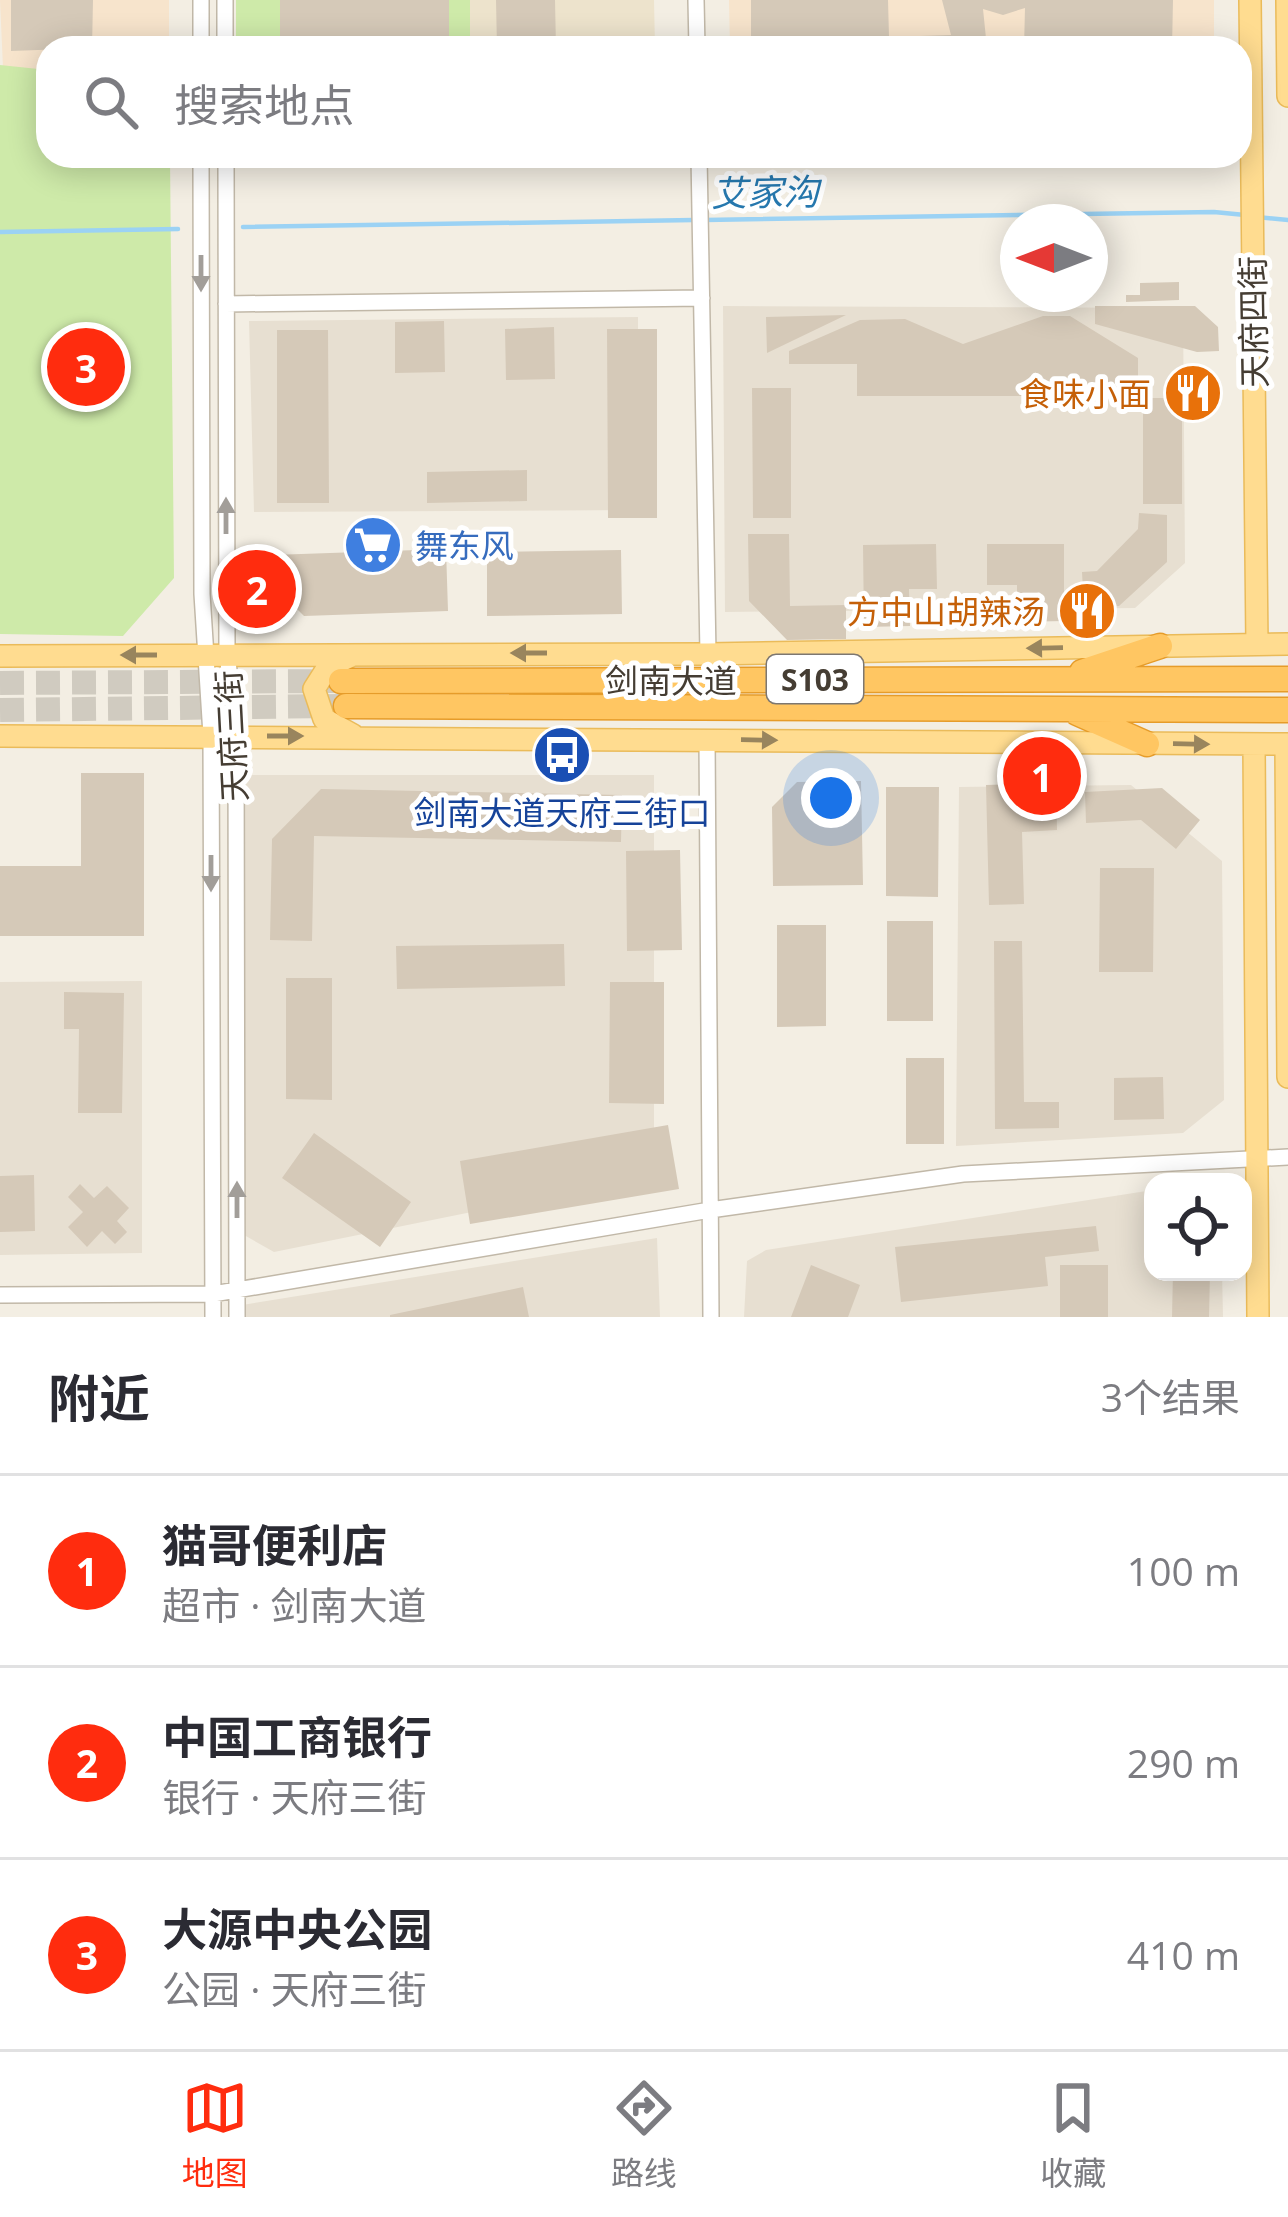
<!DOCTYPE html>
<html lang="zh">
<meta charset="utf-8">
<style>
:root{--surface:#fff;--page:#f2f2f3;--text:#2b2b33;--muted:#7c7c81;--line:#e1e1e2;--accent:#ff2c0e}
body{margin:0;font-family:"Open Sans","Noto Sans SC",sans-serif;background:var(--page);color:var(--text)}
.controls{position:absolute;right:36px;bottom:36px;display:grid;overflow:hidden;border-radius:24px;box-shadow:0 6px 30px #0003}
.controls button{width:108px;height:108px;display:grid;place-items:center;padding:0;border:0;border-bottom:3px solid var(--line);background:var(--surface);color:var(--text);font:60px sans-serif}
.compass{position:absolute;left:1000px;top:204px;width:108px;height:108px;border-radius:50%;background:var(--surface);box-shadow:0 6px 30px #0003;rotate:270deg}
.you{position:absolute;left:831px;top:798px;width:42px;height:42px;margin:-30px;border:9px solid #fff;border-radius:50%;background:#1a73e8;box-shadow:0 0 0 18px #1a73e833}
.badge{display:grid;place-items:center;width:78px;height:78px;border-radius:50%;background:var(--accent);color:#fff;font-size:39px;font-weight:700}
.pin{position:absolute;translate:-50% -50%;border:6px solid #fff;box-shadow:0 3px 12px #0006}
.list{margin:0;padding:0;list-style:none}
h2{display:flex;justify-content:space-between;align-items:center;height:156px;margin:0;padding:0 48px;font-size:51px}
h2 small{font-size:39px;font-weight:400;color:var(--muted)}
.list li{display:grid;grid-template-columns:78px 1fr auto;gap:36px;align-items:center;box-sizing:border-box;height:192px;padding:0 48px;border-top:3px solid var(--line)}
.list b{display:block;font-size:45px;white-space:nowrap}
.list p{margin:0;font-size:39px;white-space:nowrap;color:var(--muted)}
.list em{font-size:39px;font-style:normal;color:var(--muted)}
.icon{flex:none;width:66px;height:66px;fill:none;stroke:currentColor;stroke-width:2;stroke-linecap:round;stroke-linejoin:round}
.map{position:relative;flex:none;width:1288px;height:1317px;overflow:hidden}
.search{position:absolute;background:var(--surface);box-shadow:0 6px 30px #0003;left:36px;right:36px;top:36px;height:132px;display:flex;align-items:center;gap:30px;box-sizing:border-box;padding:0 42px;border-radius:36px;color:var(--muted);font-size:45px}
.sheet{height:732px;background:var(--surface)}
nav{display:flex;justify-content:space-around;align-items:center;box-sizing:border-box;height:168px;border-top:3px solid var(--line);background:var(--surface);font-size:33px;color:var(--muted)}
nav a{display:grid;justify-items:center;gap:6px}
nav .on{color:var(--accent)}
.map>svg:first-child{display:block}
.residential{fill:#e7dfd1}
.commercial{fill:#f7e4cc}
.education{fill:#ede3cc}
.green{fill:#ceeaa9}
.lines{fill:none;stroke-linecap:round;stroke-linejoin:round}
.stream{stroke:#9bd2f4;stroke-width:4.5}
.building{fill:#d5c9b8}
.highway-tunnel{stroke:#d0cbc0;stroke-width:24;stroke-dasharray:24 12;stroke-linecap:butt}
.minor-casing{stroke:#c1b8a8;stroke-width:18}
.major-casing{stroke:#eabb5a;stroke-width:24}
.highway-casing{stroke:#e69c2a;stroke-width:27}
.minor{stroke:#fff;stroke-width:15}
.major{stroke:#ffdc90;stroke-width:21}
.highway{stroke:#ffc662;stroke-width:24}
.oneway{fill:#a29e99}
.oneway2{fill:#99855d}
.labels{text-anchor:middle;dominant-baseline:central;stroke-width:10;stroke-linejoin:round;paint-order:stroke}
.shield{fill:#fff;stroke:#7d7770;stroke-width:3}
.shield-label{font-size:30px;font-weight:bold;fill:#453d33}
.street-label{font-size:33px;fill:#453d33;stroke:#fff}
.food-label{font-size:33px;fill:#c56008;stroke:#fff;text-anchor:end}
.shop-label{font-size:33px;fill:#366cbe;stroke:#fff;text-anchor:start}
.transit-label{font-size:33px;fill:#164399;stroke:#fff}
.water-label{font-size:36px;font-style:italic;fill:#2678ae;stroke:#fff}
</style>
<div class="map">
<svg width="1288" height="1317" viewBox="0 0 1288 1317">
<rect width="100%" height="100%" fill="#f3eee3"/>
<!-- residential -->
<path class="residential" d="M723 306 1183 308 1185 563 1135 608 725 612Z
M638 317V510L254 512 249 321Z
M231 775H654V1175L274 1252 237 1231Z
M1131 785 1222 861 1224 1100 1183 1133 956 1146 959 787Z
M142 981V1253L0 1255V982Z
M1153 1190V1272H1222L1223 1317H744L747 1261 766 1250Z
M657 1238 660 1317H236V1306Z"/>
<!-- commercial -->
<path class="commercial" d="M0 0H169V48H48V70L3 68Z
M729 0H1214V48H730Z"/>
<!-- education -->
<path class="education" d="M470 0H654L655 48H470Z"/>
<!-- green -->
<path class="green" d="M236 0H470V48H236Z
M0 65 48 70V156H170L174 578 123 636 0 634Z
M236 156H470V157L236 161Z"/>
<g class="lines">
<!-- stream -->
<path class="stream" d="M1257 217 1288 220
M705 220 1214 212 1245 215
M243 227 694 220
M0 232 178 229"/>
</g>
<!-- building -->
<path class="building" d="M11 0H93L92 48 11 51Z
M280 0H449V48H280Z
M496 0H555L556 48H497Z
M751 0H888L889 37 951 35 942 0H1173L1172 48H1024L1025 8 1003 15 983 9 987 48H751Z
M1179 282V300L1126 302V295H1140V283Z
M1095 306H1195L1218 327 1219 351 1197 352 1095 324Z
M846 315 767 353 766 317Z
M1043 316H1070L1138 358V396H857V364H789V351L860 320 905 319 963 344Z
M444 321 445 372 395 373V322Z
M554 327 555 379 506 380 505 329Z
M607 329H657V518H608Z
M277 330H328L329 503H277Z
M752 388H791V518H753Z
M1143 398H1182V504H1143Z
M527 470V501L427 503V472Z
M1139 513 1167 515V562L1119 606 1084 608 1082 572 1097 571 1138 529Z
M748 534H789L790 606 846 605V639L787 640 749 601Z
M936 544 937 589H909L910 626 864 627 863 545Z
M987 544H1064V621L1017 622V585H987Z
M446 549 448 611 304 616 273 585 272 555Z
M621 550 622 614 487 616V552Z
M81 773H144V936H0V866H81Z
M861 781 863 885 773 886 772 807 797 782Z
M1056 783 1057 830 1022 832 1024 904 989 905 986 785Z
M886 787H939L938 897 886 896Z
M1162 788 1200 820 1176 849 1141 820 1086 823 1085 792Z
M321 789 622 795 621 842 314 836 312 941 270 940 272 839Z
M680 850 682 950 627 951 626 851Z
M1100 868H1154L1153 972H1099Z
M887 921H933V1021H887Z
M777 925H826V1026L777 1027Z
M994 941H1022L1024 1102H1059V1128L995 1129Z
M564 944 565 986 397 989 396 946Z
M286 978H332V1100L286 1099Z
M610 982H664V1104L609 1103Z
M64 992 124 993 122 1113H78L79 1029H64Z
M906 1058H944V1144H906Z
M1163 1077 1164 1119 1114 1120V1078Z
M668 1125 679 1189 470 1224 460 1161Z
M314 1133 411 1202 380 1247 282 1178Z
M34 1175 35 1231 0 1232V1176Z
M80 1184 94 1198 107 1186 129 1208 117 1221 127 1232 115 1244 102 1231 87 1247 68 1227 83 1212 68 1197Z
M1096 1226 1099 1251 1045 1257 1048 1286 901 1302 895 1247Z
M811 1265 860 1285 848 1317H791Z
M1060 1265H1108V1317H1060Z
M1173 1272H1210L1209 1317H1172Z
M523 1287 529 1317H390V1315Z"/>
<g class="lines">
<!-- highway-tunnel -->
<path class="highway-tunnel" d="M0 683 339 681
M0 710 340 706"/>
<defs>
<path id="minor" d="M201 0V48
M225 0V48
M696 0 697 48
M201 156 202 594 211 735 213 1317
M226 156 227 652 236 735 237 1317
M699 156 708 654
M226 304 702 298
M707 739 711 1317
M0 1295 213 1294 710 1210 963 1174 1288 1157"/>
<path id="major" d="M1250 0 1257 644
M1287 0 1288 96
M353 655 328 667 314 689 324 719 353 735
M0 656 708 654 1288 644
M0 736 1288 744
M1286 744 1288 1077
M1254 745 1258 1317"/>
<path id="highway" d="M1082 672 1160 646
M341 681 1288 679
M346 706 1288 710
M1077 713 1147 744"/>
</defs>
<!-- minor casing -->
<use href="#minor" class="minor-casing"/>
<!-- major casing -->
<use href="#major" class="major-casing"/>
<!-- highway casing -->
<use href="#highway" class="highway-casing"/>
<!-- minor -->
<use href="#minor" class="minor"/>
<!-- major -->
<use href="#major" class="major"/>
<!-- highway -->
<use href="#highway" class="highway"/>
</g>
<!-- one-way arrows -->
<defs><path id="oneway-solid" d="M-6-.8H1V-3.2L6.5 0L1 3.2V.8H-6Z" transform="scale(3)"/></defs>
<g class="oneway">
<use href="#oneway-solid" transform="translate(201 273) rotate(90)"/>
<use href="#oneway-solid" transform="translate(226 516) rotate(-90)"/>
<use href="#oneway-solid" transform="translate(211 873) rotate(90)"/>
<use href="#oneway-solid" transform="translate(237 1200) rotate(-90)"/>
</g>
<g class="oneway2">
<use href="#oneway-solid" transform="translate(1045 648) rotate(179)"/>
<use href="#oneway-solid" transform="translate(529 653) rotate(-180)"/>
<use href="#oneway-solid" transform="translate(139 655) rotate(180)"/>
<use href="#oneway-solid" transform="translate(285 736)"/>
<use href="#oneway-solid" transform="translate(759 740) rotate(1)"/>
<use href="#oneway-solid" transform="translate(1191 744) rotate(1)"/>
</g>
<!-- icons -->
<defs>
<symbol id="restaurant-disc" viewBox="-11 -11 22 22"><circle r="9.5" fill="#e8710a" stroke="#fff"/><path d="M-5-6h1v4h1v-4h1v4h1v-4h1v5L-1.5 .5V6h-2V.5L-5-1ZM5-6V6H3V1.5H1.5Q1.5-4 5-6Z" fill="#fff"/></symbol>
<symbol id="supermarket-disc" viewBox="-11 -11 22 22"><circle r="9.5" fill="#3f7fe0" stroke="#fff"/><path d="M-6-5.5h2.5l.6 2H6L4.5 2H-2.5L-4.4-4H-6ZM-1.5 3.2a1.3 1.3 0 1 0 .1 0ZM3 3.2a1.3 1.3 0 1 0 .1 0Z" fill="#fff"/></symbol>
<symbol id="bus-disc" viewBox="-11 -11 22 22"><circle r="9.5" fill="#1a4fb4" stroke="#fff"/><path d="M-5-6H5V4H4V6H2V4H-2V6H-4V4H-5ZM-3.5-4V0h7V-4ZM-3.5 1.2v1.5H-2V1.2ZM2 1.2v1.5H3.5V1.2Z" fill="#fff"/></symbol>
</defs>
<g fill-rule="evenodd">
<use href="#restaurant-disc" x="1160" y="360" width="66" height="66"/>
<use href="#supermarket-disc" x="340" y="512" width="66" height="66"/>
<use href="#restaurant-disc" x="1054" y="578" width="66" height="66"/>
<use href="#bus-disc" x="529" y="722" width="66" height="66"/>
</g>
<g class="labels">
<!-- shield labels -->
<rect class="shield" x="767" y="655" width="96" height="48" rx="9"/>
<g class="shield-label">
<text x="815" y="679">S103</text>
</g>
<!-- street labels -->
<g class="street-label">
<text transform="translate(1253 322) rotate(-91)">天府四街</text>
<text x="671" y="680">剑南大道</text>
<text transform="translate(231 736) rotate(-93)">天府三街</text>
</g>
<!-- food labels -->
<g class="food-label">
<text x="1151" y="393">食味小面</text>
<text x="1045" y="611">方中山胡辣汤</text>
</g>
<!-- shop labels -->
<g class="shop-label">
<text x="415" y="545">舞东风</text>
</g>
<!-- transit labels -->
<g class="transit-label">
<text x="562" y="812">剑南大道天府三街口</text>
</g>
<!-- water labels -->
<g class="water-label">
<text transform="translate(765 192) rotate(-1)">艾家沟</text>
</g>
</g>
</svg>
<div class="controls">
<button><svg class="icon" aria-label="locate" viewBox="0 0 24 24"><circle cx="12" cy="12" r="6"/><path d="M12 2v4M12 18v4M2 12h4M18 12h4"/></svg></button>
</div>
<svg class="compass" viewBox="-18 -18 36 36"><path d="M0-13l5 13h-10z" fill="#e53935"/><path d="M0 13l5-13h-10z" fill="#7c7c81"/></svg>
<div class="you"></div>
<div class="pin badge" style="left:1042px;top:776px">1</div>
<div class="pin badge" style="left:257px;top:589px">2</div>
<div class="pin badge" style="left:86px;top:367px">3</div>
<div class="search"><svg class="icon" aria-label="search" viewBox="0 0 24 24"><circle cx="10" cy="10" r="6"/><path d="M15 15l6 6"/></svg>搜索地点</div>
</div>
<section class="sheet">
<h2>附近<small>3个结果</small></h2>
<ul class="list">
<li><span class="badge">1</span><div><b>猫哥便利店</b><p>超市 · 剑南大道</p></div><em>100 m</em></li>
<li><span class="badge">2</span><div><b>中国工商银行</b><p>银行 · 天府三街</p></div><em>290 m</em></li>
<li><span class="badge">3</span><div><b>大源中央公园</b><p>公园 · 天府三街</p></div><em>410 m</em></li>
</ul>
</section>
<nav>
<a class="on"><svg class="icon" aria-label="map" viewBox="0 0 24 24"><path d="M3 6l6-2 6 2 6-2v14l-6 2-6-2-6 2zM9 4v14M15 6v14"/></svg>地图</a>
<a><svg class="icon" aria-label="directions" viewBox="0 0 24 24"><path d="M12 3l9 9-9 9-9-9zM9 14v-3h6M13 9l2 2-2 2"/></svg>路线</a>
<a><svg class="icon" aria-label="saved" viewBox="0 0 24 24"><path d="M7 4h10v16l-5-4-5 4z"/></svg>收藏</a>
</nav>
